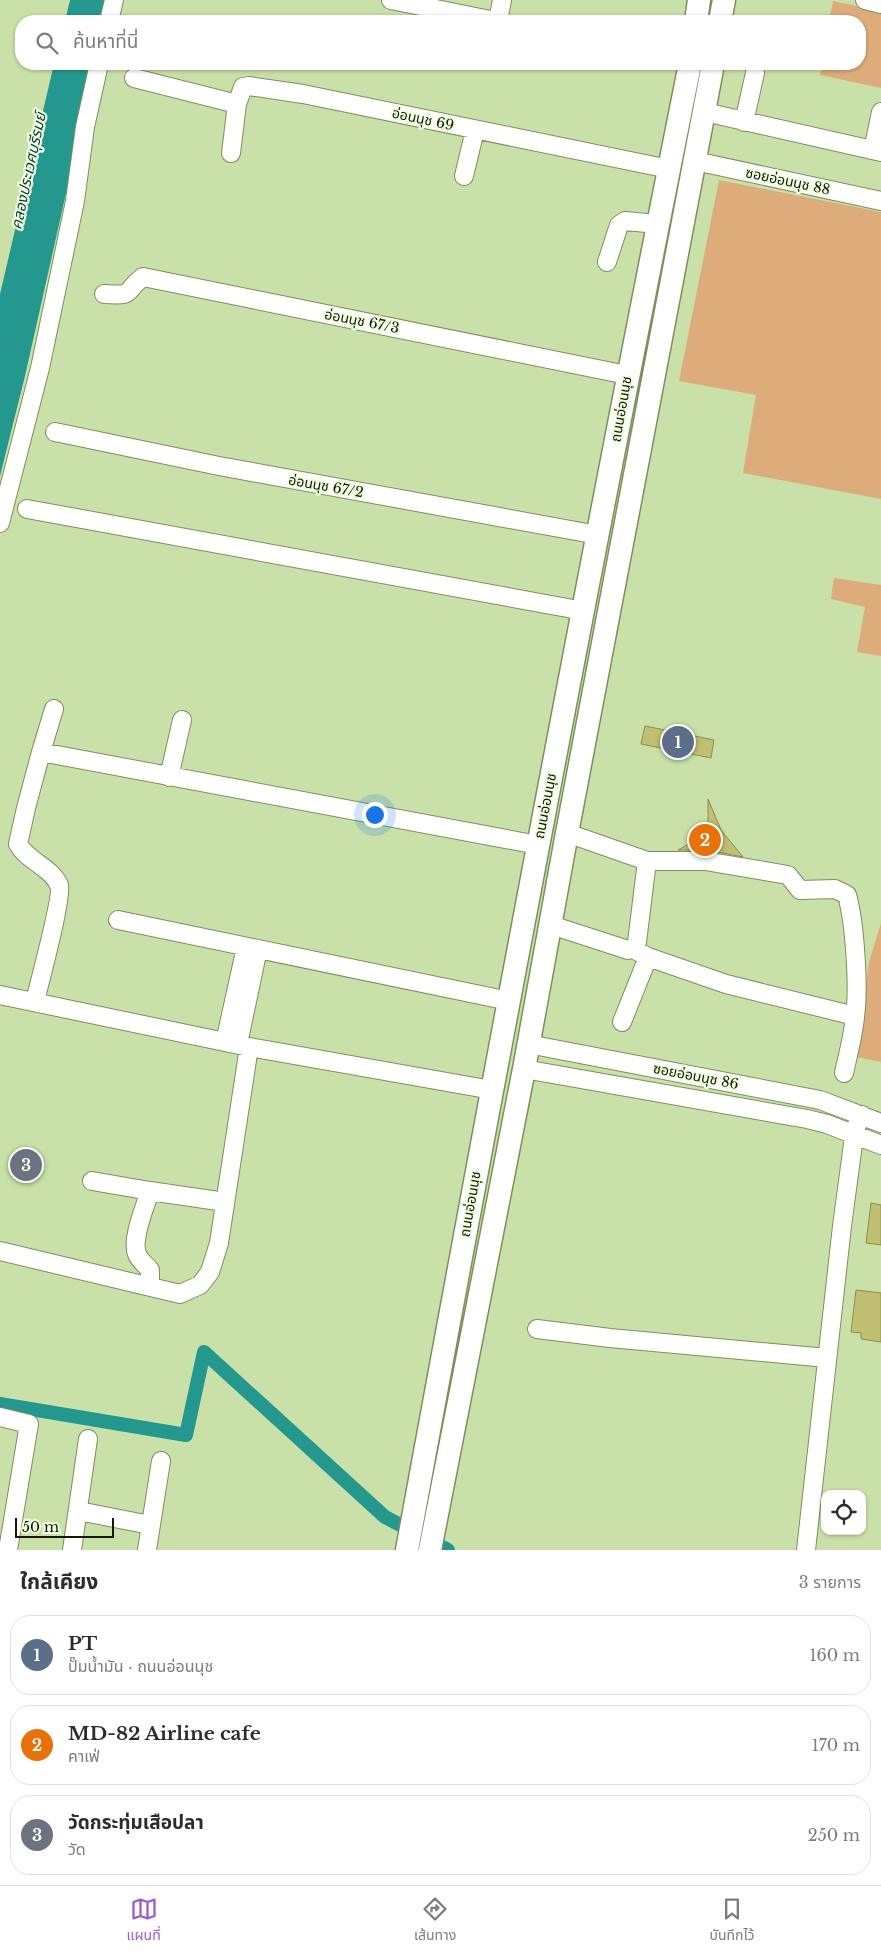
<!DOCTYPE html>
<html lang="th">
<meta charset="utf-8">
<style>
:root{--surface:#fff;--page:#f2f2f3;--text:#2b2b33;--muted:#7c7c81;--line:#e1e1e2;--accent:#9c5cd2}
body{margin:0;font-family:"Libre Baskerville","Noto Sans Thai",serif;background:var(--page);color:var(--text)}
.controls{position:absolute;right:15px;bottom:15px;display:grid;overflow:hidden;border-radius:10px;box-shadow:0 1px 4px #0004}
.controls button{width:45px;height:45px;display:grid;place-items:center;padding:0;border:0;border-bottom:1px solid var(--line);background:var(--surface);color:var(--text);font:25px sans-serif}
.scale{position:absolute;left:15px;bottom:12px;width:99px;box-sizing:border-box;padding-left:5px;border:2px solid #131b06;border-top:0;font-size:14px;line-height:18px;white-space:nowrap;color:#131b06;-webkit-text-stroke:4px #f0fde1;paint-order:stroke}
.you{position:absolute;left:374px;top:814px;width:18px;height:18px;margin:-12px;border:4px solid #fff;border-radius:50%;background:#1a73e8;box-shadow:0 0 0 8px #1a73e833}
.badge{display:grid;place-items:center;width:32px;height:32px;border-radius:50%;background:var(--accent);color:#fff;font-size:16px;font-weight:700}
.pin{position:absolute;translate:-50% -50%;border:2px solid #fff;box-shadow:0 1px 5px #0006}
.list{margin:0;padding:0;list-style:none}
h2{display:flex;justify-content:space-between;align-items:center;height:65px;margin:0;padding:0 20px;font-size:21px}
h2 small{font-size:16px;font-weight:400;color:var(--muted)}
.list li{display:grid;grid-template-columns:32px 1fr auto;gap:15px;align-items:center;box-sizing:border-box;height:80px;margin:0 10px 10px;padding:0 10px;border:1px solid var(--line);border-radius:20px}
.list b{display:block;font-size:19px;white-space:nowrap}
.list p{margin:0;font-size:16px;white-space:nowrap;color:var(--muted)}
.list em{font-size:16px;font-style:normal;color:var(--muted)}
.icon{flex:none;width:28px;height:28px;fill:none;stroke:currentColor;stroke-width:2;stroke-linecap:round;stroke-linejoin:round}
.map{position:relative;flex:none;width:881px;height:1550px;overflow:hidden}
.search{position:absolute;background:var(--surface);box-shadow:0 1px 4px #0004;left:15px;right:15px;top:15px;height:55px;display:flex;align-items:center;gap:12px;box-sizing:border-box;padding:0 18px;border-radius:20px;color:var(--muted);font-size:19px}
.sheet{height:335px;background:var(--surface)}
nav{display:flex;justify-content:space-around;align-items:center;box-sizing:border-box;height:70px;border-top:1px solid var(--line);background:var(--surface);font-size:14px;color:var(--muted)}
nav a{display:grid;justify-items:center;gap:2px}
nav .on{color:var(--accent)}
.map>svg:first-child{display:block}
.green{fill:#ddac7a}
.water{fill:#24988f}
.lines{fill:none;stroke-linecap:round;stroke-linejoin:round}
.canal{stroke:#24988f;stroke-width:14}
.building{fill:#c1bf72;stroke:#8e8c51}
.minor-casing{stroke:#7b915c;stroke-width:20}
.major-casing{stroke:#7b915c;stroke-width:25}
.minor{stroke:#fff;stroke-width:18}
.major{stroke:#fff;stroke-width:22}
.labels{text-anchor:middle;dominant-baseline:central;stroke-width:4.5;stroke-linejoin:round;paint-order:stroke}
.street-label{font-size:14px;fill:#131b06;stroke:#f0fde1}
.water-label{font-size:15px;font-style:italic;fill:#073b37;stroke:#f0fde1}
</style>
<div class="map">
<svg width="881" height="1550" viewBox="0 0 881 1550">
<rect width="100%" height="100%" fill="#c9e1a8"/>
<!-- green -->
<path class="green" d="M833 1 881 11V88L820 75 822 64H860V21H829Z
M719 180 881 212V499L743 473 756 395 679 381Z
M834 578 881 585V656L857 652 865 607 831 599Z
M881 923V1062L856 1057 869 962Z"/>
<!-- water -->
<path class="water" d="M70 0H109L104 21H65Z
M54 64H95L25 376 0 476V294Z"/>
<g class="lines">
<!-- canal -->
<path class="canal" d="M0 1404 186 1435 204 1352 385 1517 448 1550"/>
</g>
<!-- building -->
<path class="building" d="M645 726 714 740 711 758 641 744Z
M708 799 721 830 743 857 707 850H678L708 833Z
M871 1203 881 1205V1245L866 1243Z
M856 1290 881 1293V1342L861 1339V1333L851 1332Z"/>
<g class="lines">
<defs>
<path id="minor" d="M391 0 495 21
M865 0 881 4
M109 21 114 0
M498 21 502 0
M134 78 237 104
M705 112 881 152
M744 122 755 73
M873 150 881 112
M231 153 237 104 243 87 249 86 303 94 669 169
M695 161 881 201
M464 176 475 130
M607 262 619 225 625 221 658 224
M104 294C136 296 122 293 143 277L627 375
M55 432 219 466 598 535
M27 509 584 611
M0 523 40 368 75 201 85 127 99 64
M41 752 54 709
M169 777 182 720
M647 861H705L788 875 800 890 835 889 847 895C855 924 859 987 855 1017 853 1036 848 1055 844 1073
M118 920 509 1001
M551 925 628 950 633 949 637 942 647 861 567 833
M633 949 648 957 726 984 855 1016
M0 995 249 1047 492 1090
M35 1001C39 985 63 895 59 885 51 867 27 861 18 844L26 808 41 752 538 845
M622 1022 648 957
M225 1042 246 947
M238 1044 258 949
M528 1044 820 1100 881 1123
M524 1069 807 1119 827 1124 881 1145
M92 1181 150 1191
M0 1251 180 1294 200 1285 210 1272 219 1243 249 1047
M150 1287V1270C146 1265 139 1260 137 1254 131 1239 145 1207 150 1191L225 1202
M537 1329 610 1338 827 1358
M0 1417 29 1424 8 1550
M79 1511 150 1525
M72 1550 88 1439
M147 1550 161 1461
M806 1550 842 1226 855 1129 862 1115"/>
<path id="major" d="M696 21 699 0
M720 21 724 0
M407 1550C498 1054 591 558 690 64
M430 1550 524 1069 567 833 713 64"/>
</defs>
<!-- minor casing -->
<use href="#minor" class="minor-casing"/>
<!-- major casing -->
<use href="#major" class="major-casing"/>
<!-- minor -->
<use href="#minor" class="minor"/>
<!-- major -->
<use href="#major" class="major"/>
</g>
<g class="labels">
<!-- street labels -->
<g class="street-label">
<text transform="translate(423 119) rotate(12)">อ่อนนุช 69</text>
<text transform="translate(788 181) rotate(12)">ซอยอ่อนนุช 88</text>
<text transform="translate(362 321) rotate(11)">อ่อนนุช 67/3</text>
<text transform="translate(621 409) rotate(-80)">ถนนอ่อนนุช</text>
<text transform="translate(326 486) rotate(10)">อ่อนนุช 67/2</text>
<text transform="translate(545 806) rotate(-79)">ถนนอ่อนนุช</text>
<text transform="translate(696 1076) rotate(11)">ซอยอ่อนนุช 86</text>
<text transform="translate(470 1204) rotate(-80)">ถนนอ่อนนุช</text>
</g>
<!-- water labels -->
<g class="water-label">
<text transform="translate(28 171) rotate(-78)">คลองประเวศบุรีรมย์</text>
</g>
</g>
</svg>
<div class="controls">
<button><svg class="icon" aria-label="locate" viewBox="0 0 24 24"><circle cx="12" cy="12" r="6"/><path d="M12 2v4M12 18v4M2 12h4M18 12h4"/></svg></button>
</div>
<div class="scale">50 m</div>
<div class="you"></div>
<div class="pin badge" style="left:678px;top:742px;background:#5c6f8a">1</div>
<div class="pin badge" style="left:705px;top:840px;background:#e8710a">2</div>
<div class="pin badge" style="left:26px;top:1165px;background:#6b7280">3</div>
<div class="search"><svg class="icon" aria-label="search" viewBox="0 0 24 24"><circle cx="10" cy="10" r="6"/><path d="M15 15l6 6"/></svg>ค้นหาที่นี่</div>
</div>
<section class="sheet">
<h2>ใกล้เคียง<small>3 รายการ</small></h2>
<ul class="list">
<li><span class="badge" style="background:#5c6f8a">1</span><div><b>PT</b><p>ปั๊มน้ำมัน · ถนนอ่อนนุช</p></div><em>160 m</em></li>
<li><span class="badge" style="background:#e8710a">2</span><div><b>MD-82 Airline cafe</b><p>คาเฟ่</p></div><em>170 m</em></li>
<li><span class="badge" style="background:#6b7280">3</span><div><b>วัดกระทุ่มเสือปลา</b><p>วัด</p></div><em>250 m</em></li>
</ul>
</section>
<nav>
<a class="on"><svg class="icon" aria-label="map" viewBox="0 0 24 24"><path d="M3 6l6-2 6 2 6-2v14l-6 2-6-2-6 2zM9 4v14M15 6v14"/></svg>แผนที่</a>
<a><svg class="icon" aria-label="directions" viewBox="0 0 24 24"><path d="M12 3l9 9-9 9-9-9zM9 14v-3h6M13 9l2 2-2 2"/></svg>เส้นทาง</a>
<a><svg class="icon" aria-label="saved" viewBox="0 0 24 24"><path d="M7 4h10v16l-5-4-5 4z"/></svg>บันทึกไว้</a>
</nav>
